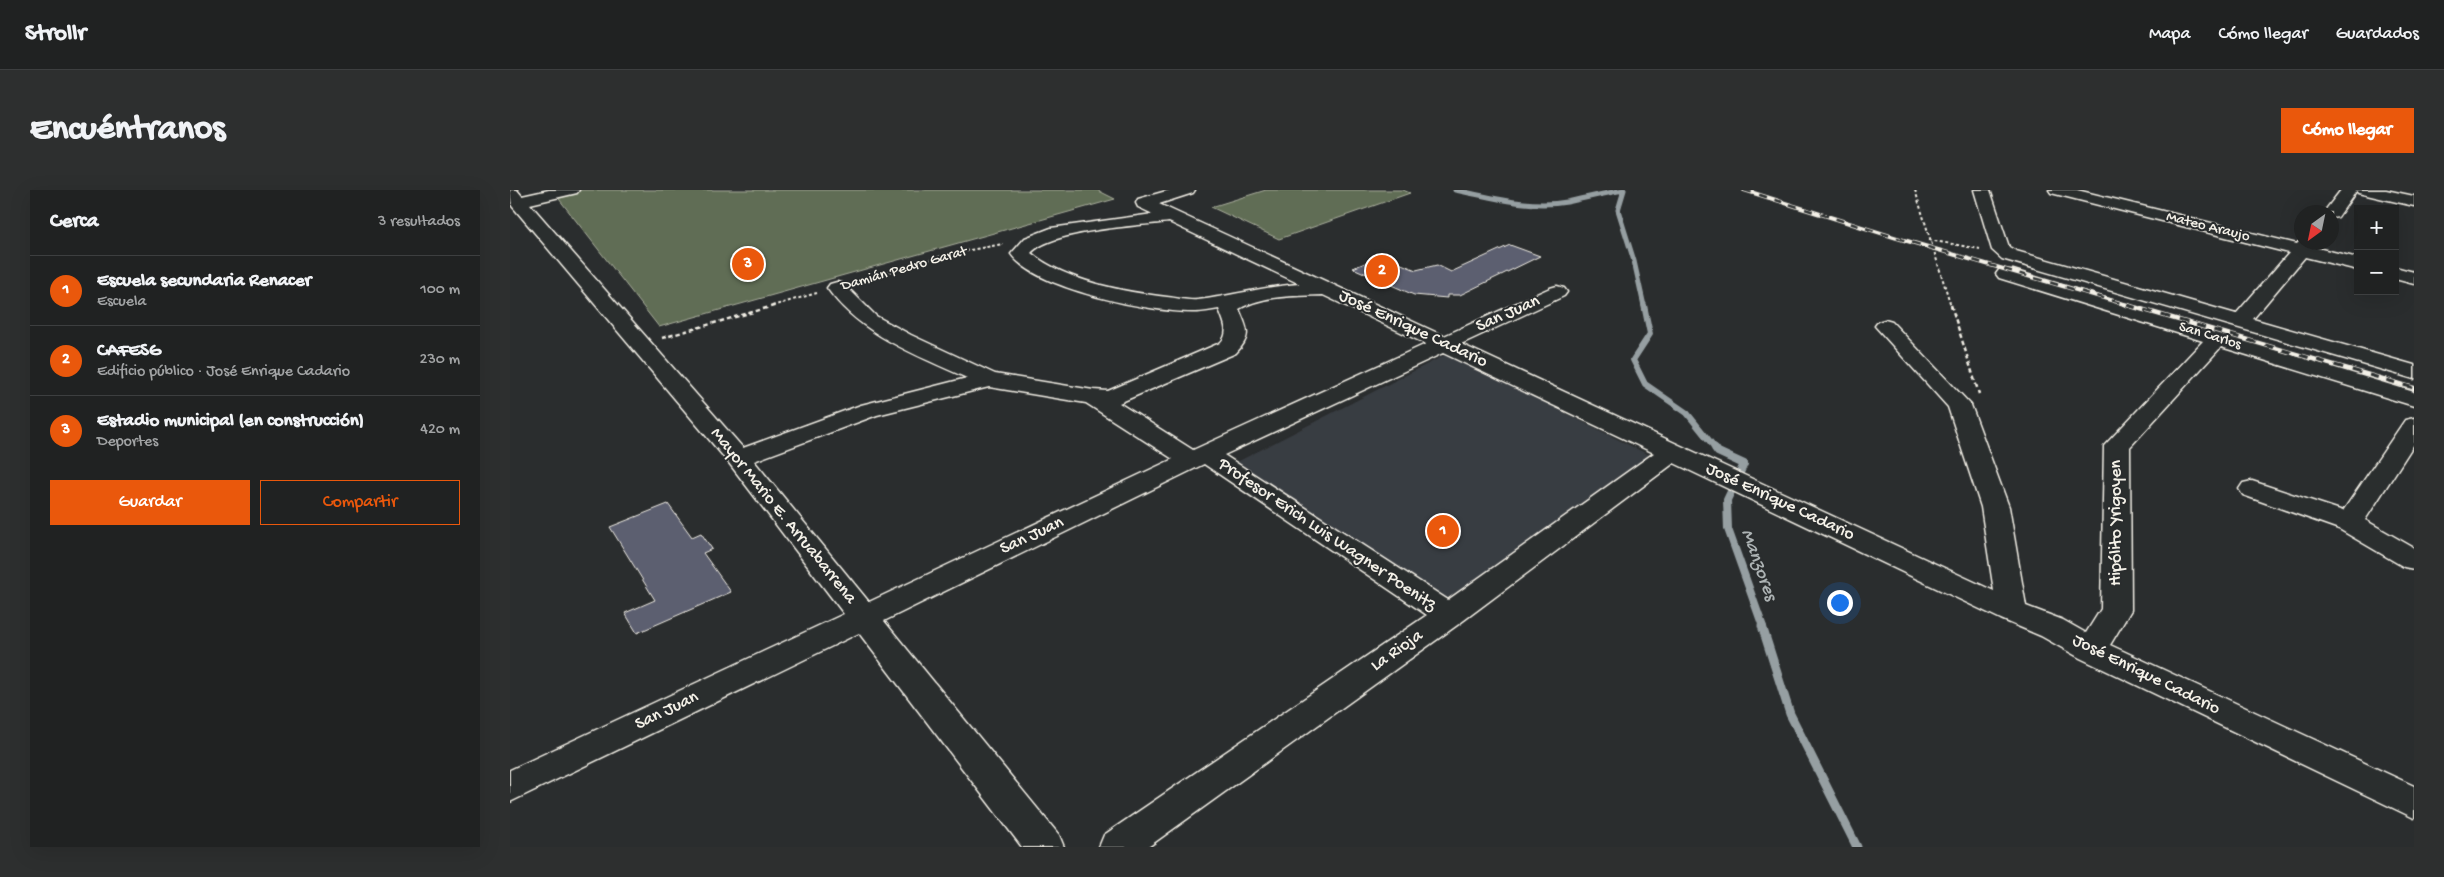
<!DOCTYPE html>
<html lang="es">
<meta charset="utf-8">
<style>
:root{--surface:#202222;--page:#2d2f2f;--text:#f1f3f6;--muted:#a2a4a5;--line:#3d3f40;--accent:#ea580c}
body{margin:0;font-family:"Gochi Hand",sans-serif;background:var(--page);color:var(--text)}
.controls{position:absolute;right:15px;top:15px;display:grid;overflow:hidden;border-radius:0px;box-shadow:0 5px 20px #0002}
.controls button{width:45px;height:45px;display:grid;place-items:center;padding:0;border:0;border-bottom:1px solid var(--line);background:var(--surface);color:var(--text);font:25px sans-serif}
.compass{position:absolute;left:1784px;top:15px;width:45px;height:45px;border-radius:50%;background:var(--surface);box-shadow:0 5px 20px #0002;rotate:213deg}
.you{position:absolute;left:1329px;top:412px;width:18px;height:18px;margin:-12px;border:4px solid #fff;border-radius:50%;background:#1a73e8;box-shadow:0 0 0 8px #1a73e833}
.badge{display:grid;place-items:center;width:32px;height:32px;border-radius:50%;background:var(--accent);color:#fff;font-size:16px;font-weight:700}
.pin{position:absolute;translate:-50% -50%;border:2px solid #fff;box-shadow:0 1px 5px #0006}
.list{margin:0;padding:0;list-style:none}
h2{display:flex;justify-content:space-between;align-items:center;height:65px;margin:0;padding:0 20px;font-size:21px}
h2 small{font-size:16px;font-weight:400;color:var(--muted)}
.list li{display:grid;grid-template-columns:32px 1fr auto;gap:15px;align-items:center;box-sizing:border-box;height:70px;padding:0 20px;border-top:1px solid var(--line)}
.list b{display:block;font-size:19px;white-space:nowrap}
.list p{margin:0;font-size:16px;white-space:nowrap;color:var(--muted)}
.list em{font-size:16px;font-style:normal;color:var(--muted)}
.actions{display:flex;gap:10px;padding:15px 20px}
.actions a{flex:1;padding:11px 0;border:1px solid var(--accent);border-radius:0px;text-align:center;font-size:18px;color:var(--accent)}
.actions .main{background:var(--accent);color:#fff}
.map{position:relative;flex:none;width:1904px;height:657px;overflow:hidden;border-radius:0px}
header{display:flex;align-items:center;gap:30px;box-sizing:border-box;height:70px;padding:0 25px;background:var(--surface);border-bottom:1px solid var(--line)}
header strong{font-size:24px}
nav{display:flex;gap:28px;margin-inline-start:auto;font-size:18px}
.intro{display:flex;align-items:center;justify-content:space-between;box-sizing:border-box;height:120px;padding:0 30px}
h1{margin:0;font-size:35px}
.button{padding:12px 22px;border-radius:0px;background:var(--accent);color:#fff;font-size:18px;font-weight:700}
main{display:flex;gap:30px;padding:0 30px}
aside{flex:1;background:var(--surface);border-radius:0px;box-shadow:0 5px 20px #0002}
.map>svg:first-child{display:block}
.built{fill:#393c42}
.green{fill:#616d54;stroke:#aaaf9e}
.lines{fill:none;stroke-linecap:round;stroke-linejoin:round}
.stream-far3{stroke:#969fa2;stroke-width:5}
.stream-far2{stroke:#969fa2;stroke-width:6}
.stream-far1{stroke:#969fa2;stroke-width:8}
.stream{stroke:#969fa2;stroke-width:9}
.building{fill:#5c5e70;stroke:#f4f1e8}
.minor-casing{stroke:#f4f1e8;stroke-width:3}
.major-casing{stroke:#f4f1e8;stroke-width:3}
.path-far1{stroke:#f4f1e8;stroke-width:2;stroke-dasharray:3 2.5;stroke-linecap:butt}
.path{stroke:#f4f1e8;stroke-width:2.5;stroke-dasharray:4.5 3;stroke-linecap:butt}
.minor{fill:#2a2d2e;fill-rule:evenodd}
.major{fill:#2a2d2e;fill-rule:evenodd}
.rail-far1-casing{stroke:#f4f1e8;stroke-width:4}
.rail-casing{stroke:#f4f1e8;stroke-width:4.5}
.rail-far1{stroke:#2a2d2e;stroke-width:2.5;stroke-dasharray:8;stroke-linecap:butt}
.rail{stroke:#2a2d2e;stroke-width:3;stroke-dasharray:9;stroke-linecap:butt}
.labels{text-anchor:middle;dominant-baseline:central;stroke-width:4;stroke-linejoin:round;paint-order:stroke}
.far-street-label{font-size:15px;fill:#f4f1e8;stroke:#2a2d2e}
.street-label{font-size:18px;fill:#f4f1e8;stroke:#2a2d2e}
.water-label{font-size:19px;font-style:italic;fill:#adb3b4;stroke:#2a2d2e}
</style>
<header>
<strong>Strollr</strong>
<nav><a>Mapa</a><a>Cómo llegar</a><a>Guardados</a></nav>
</header>
<div class="intro"><h1>Encuéntranos</h1><a class="button">Cómo llegar</a></div>
<main>
<aside>
<h2>Cerca<small>3 resultados</small></h2>
<ul class="list">
<li><span class="badge">1</span><div><b>Escuela secundaria Renacer</b><p>Escuela</p></div><em>100 m</em></li>
<li><span class="badge">2</span><div><b>CAFESG</b><p>Edificio público · José Enrique Cadario</p></div><em>230 m</em></li>
<li><span class="badge">3</span><div><b>Estadio municipal (en construcción)</b><p>Deportes</p></div><em>420 m</em></li>
</ul>
<div class="actions"><a class="main">Guardar</a><a>Compartir</a></div>
</aside>
<div class="map">
<svg width="1904" height="657" viewBox="0 0 1904 657">
<rect width="100%" height="100%" fill="#2a2d2e"/>
<filter id="ink" filterUnits="userSpaceOnUse"><feTurbulence type="fractalNoise" baseFrequency=".02" numOctaves="2"/><feDisplacementMap in="SourceGraphic" scale="10" xChannelSelector="R" yChannelSelector="G"/><feConvolveMatrix kernelMatrix="1 2 1 2 8 2 1 2 1" color-interpolation-filters="sRGB"/></filter>
<g filter="url(#ink)">
<!-- built -->
<path class="built" d="M937 164 1143 267 935 410 727 272Z"/>
<!-- green -->
<path class="green" d="M42 0H587L605 9 149 137Z
M756 0H893L900 3 769 49 701 17Z"/>
<g class="lines">
<!-- stream-far3 -->
<path class="stream-far3" d="M945 0C981 7 1020 19 1057 12 1076 8 1095 3 1114 0
M1114 0 1108 20 1124 71 1134 116"/>
<!-- stream-far2 -->
<path class="stream-far2" d="M1134 115 1140 144 1123 170 1135 194 1177 223 1206 259"/>
<!-- stream-far1 -->
<path class="stream-far1" d="M1205 258 1208 262 1234 274 1217 310 1218 339 1253 437"/>
<!-- stream -->
<path class="stream" d="M1252 436 1280 524 1347 657"/>
</g>
<!-- building -->
<path class="building" d="M1000 55 1030 66 950 105H937V108L904 105 843 78 872 66 906 80 927 75 941 82Z
M158 314 182 347 191 343 202 359 193 363 221 402 127 443 115 423 145 410 100 337Z"/>
<g class="lines">
<defs>
<path id="minor" d="M0 0H7L12 6 39 0H69L67 3 20 14 233 258 351 215 457 188C407 165 350 145 317 98L320 94 327 92 334 94 366 126 401 145 485 184 583 200 598 201 710 153C721 143 713 131 709 119 701 120 693 122 685 122 643 123 525 99 501 64L515 48 541 38 643 24 628 17 626 13 628 9 660 0H685L683 3 649 14 934 146 1040 98 1047 96 1054 98 1057 102 1054 106 951 154 1484 401 1471 317 1438 217 1365 136 1368 132 1375 130 1382 132 1461 215 1499 317 1516 416 1553 430 1576 443 1591 419 1594 256 1693 151 1489 88 1486 84 1489 80H1503L1904 202V216L1711 157 1620 257 1621 420 1600 455 1904 596V628L1570 468 1531 446 1491 429 1164 273 950 433 638 657H589L594 645 917 425 694 274 374 431 549 645 554 657H512L349 443 0 612V580L334 424 219 273 2 16ZM659 32 790 94C755 96 722 106 688 110 678 111 667 108 657 107 614 102 555 91 521 63 542 40 626 36 659 32ZM813 105 916 154 683 260 609 213 726 163C743 145 737 139 729 119 754 105 785 106 813 105ZM933 163 1144 263 938 410 714 265ZM479 197 576 213 663 269 359 412 244 271 367 225Z
M1464 0H1480L1499 57 1506 61 1726 124 1779 63 1541 3 1539 0H1567L1787 54 1792 48V52H1807L1803 57 1848 68V80L1795 67 1743 129 1904 175V189L1492 69 1482 60Z
M1831 0H1847L1828 27 1822 28V22H1814Z
M1885 77 1904 82V94L1885 89Z
M1904 228V254L1855 330 1904 358V379L1894 377 1829 339 1733 305 1729 299 1733 293 1742 291 1833 321 1895 230Z"/>
<path id="major" d="M1846 0H1876L1904 6V16L1848 3Z"/>
</defs>
<!-- minor casing -->
<use href="#minor" class="minor-casing"/>
<!-- major casing -->
<use href="#major" class="major-casing"/>
<!-- path-far1 -->
<path class="path-far1" d="M1405 0 1441 116
M1419 50 1470 59
M349 91 439 64 493 54
M262 116 307 103"/>
<!-- path -->
<path class="path" d="M1441 115 1469 204
M152 148 267 115"/>
<!-- minor -->
<use href="#minor" class="minor"/>
<!-- major -->
<use href="#major" class="major"/>
<defs>
<path id="rail-far1" d="M1234 0 1387 48 1621 116"/>
<path id="rail" d="M1617 115 1904 198"/>
</defs>
<!-- rail-far1 casing -->
<use href="#rail-far1" class="rail-far1-casing"/>
<!-- rail casing -->
<use href="#rail" class="rail-casing"/>
<!-- rail-far1 -->
<use href="#rail-far1" class="rail-far1"/>
<!-- rail -->
<use href="#rail" class="rail"/>
</g>
</g>
<g class="labels">
<!-- far-street labels -->
<g class="far-street-label">
<text transform="translate(1698 37) rotate(14)">Mateo Araujo</text>
<text transform="translate(394 79) rotate(-16)">Damián Pedro Garat</text>
<text transform="translate(1700 146) rotate(17)">San Carlos</text>
</g>
<!-- street labels -->
<g class="street-label">
<text transform="translate(998 124) rotate(-24)">San Juan</text>
<text transform="translate(903 139) rotate(25)">José Enrique Cadario</text>
<text transform="translate(1270 312) rotate(25)">José Enrique Cadario</text>
<text transform="translate(273 326) rotate(51)">Mayor Mario E. Arruabarrena</text>
<text transform="translate(1606 333) rotate(-90)">Hipólito Yrigoyen</text>
<text transform="translate(817 345) rotate(34)">Profesor Erich Luis Wagner Poenitz</text>
<text transform="translate(522 346) rotate(-25)">San Juan</text>
<text transform="translate(887 461) rotate(-35)">La Rioja</text>
<text transform="translate(1636 485) rotate(26)">José Enrique Cadario</text>
<text transform="translate(157 521) rotate(-26)">San Juan</text>
</g>
<!-- water labels -->
<g class="water-label">
<text transform="translate(1248 375) rotate(70)">Manzores</text>
</g>
</g>
</svg>
<div class="controls">
<button>+</button>
<button>−</button>
</div>
<svg class="compass" viewBox="-18 -18 36 36"><path d="M0-13l5 13h-10z" fill="#e53935"/><path d="M0 13l5-13h-10z" fill="#a2a4a5"/></svg>
<div class="you"></div>
<div class="pin badge" style="left:933px;top:341px">1</div>
<div class="pin badge" style="left:872px;top:81px">2</div>
<div class="pin badge" style="left:238px;top:74px">3</div>
</div>
</main>
